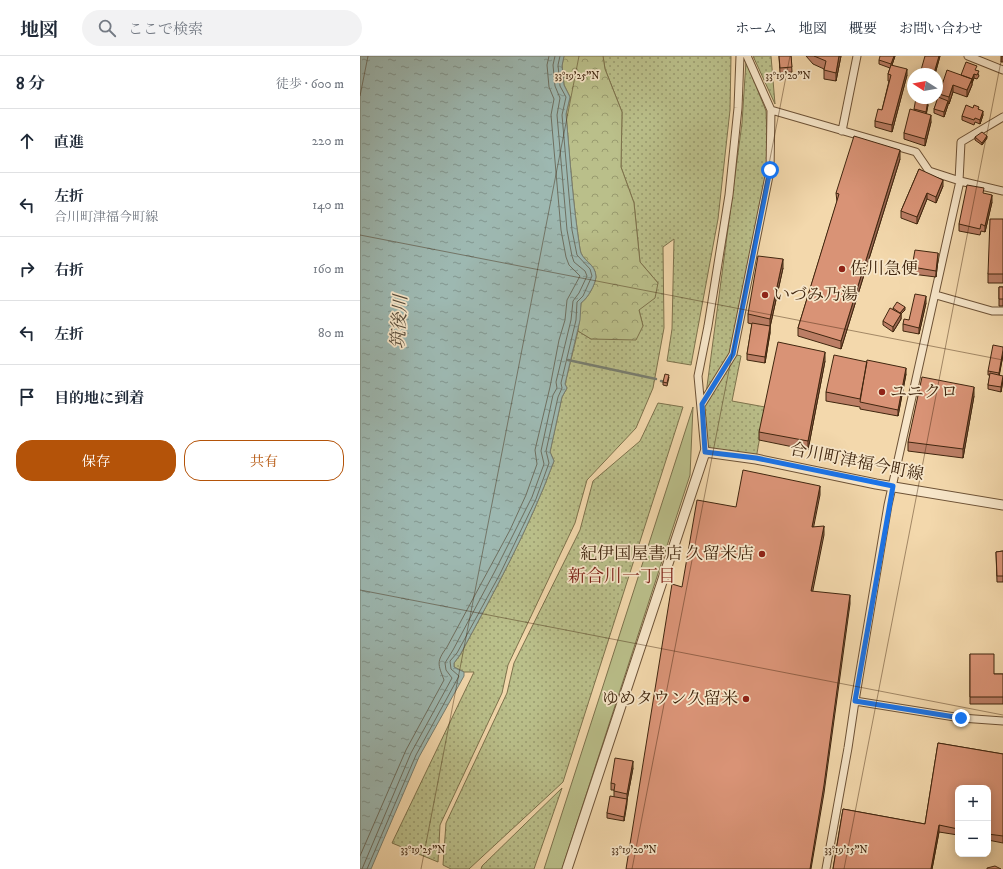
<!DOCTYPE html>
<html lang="ja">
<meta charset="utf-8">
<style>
:root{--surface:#fff;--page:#f2f2f3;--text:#1f2937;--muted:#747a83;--line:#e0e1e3;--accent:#b45309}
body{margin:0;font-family:"IM FELL DW Pica","Noto Serif JP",serif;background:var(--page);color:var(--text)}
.controls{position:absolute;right:12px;bottom:12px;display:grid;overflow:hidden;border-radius:8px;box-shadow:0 2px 10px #0003}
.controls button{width:36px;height:36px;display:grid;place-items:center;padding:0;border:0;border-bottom:1px solid var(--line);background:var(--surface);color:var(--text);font:20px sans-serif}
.compass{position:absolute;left:547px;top:12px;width:36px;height:36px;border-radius:50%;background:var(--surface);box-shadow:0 2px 10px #0003;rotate:281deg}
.stop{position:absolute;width:12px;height:12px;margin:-9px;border:3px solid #1a73e8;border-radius:50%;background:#fff}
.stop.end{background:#1a73e8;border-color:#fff;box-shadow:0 1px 4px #0008}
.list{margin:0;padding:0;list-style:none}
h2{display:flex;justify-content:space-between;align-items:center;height:52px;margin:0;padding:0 16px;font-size:17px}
h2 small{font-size:13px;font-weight:400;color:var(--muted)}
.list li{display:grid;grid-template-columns:26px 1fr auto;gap:12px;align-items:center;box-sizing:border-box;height:64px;padding:0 16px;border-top:1px solid var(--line)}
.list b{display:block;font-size:15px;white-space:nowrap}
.list p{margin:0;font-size:13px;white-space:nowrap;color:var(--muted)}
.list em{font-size:13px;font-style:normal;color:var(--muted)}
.actions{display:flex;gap:8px;padding:12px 16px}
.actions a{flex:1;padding:9px 0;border:1px solid var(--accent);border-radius:16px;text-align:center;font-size:14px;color:var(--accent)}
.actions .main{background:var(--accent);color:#fff}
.icon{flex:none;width:22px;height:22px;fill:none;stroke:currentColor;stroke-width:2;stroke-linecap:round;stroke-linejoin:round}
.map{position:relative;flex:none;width:643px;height:813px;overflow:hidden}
header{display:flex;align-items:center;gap:24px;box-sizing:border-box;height:56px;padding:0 20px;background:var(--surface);border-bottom:1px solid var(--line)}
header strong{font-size:19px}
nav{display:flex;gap:22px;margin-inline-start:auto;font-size:14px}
.search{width:280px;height:36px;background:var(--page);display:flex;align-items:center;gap:10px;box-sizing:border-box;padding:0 14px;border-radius:22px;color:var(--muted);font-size:15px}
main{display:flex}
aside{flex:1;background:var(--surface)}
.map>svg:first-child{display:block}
.grass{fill:url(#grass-dots);stroke:#7d724c}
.forest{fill:url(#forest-crowns);stroke:#7d724c}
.garden{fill:#babf8a;stroke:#7d724c}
.water{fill:url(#water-ripples);stroke:#787e70}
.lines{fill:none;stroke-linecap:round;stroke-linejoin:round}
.shore{stroke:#6e6f60;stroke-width:1}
.stream{stroke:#787e70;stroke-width:2.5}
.minor-casing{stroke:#6d5236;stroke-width:9}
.tertiary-casing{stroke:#6d5236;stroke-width:11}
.minor{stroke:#f7e6c9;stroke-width:7}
.tertiary{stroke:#f7e6c9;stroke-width:9}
.wall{fill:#bb7e65;stroke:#40260f}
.shaded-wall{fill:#986753;stroke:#40260f}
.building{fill:#d99376;stroke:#40260f}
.route{stroke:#1a73e8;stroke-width:5}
.ticks{fill:none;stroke:#40260f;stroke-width:1;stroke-opacity:0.45}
.poi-dot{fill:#8f2418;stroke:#f7e6c9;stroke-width:1.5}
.labels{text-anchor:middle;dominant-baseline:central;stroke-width:3.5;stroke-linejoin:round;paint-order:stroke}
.poi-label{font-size:17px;fill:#40260f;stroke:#f7e6c9;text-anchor:start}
.street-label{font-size:17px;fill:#40260f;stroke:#f7e6c9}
.water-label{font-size:18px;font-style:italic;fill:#574a38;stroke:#f7e6c9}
.neighbourhood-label{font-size:18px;fill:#7a1f14;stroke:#f7e6c9}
.ticks-label{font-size:10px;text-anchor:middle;fill:#40260f;stroke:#f7e6c9;stroke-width:3.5;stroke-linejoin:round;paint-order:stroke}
</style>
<header>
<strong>地図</strong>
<div class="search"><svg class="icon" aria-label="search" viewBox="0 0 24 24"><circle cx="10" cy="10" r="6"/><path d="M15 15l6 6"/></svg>ここで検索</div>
<nav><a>ホーム</a><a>地図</a><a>概要</a><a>お問い合わせ</a></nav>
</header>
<main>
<aside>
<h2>8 分<small>徒歩 · 600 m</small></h2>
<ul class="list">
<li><svg class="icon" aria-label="ahead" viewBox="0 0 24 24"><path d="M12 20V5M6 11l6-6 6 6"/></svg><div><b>直進</b></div><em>220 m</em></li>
<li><svg class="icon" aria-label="left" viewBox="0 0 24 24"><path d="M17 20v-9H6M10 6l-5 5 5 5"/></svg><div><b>左折</b><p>合川町津福今町線</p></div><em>140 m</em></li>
<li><svg class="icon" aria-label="right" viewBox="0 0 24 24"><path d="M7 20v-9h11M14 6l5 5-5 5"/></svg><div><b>右折</b></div><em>160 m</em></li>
<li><svg class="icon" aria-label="left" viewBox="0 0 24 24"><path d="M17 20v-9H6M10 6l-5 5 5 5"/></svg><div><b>左折</b></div><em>80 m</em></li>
<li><svg class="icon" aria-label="arrive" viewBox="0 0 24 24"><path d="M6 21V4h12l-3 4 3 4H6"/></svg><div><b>目的地に到着</b></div></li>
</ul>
<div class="actions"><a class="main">保存</a><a>共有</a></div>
</aside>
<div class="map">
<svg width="643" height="813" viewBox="0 0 643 813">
<defs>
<pattern id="grass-dots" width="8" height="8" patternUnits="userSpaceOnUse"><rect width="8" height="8" fill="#babf8a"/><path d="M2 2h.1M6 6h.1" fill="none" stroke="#999b6f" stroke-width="1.8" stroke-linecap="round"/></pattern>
<pattern id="forest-crowns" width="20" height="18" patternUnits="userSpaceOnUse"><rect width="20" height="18" fill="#babf8a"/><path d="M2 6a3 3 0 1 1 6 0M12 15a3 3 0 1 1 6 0" fill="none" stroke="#999b6f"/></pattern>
<pattern id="water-ripples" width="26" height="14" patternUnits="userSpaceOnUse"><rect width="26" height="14" fill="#9db8b1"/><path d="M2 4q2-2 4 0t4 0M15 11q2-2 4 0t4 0" fill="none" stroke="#81958e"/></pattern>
</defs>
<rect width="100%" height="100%" fill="#f3d8ac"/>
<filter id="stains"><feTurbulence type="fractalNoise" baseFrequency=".005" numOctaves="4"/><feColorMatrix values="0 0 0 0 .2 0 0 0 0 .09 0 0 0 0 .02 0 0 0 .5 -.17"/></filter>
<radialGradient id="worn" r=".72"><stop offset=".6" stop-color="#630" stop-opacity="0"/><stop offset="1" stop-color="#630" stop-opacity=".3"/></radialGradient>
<!-- grass -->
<path class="grass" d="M243 0H371L370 54 358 163 331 309 307 305 312 273 314 183 303 191 304 272 293 332 276 372 227 424 215 467 148 609 142 637 80 769 78 806 32 787 114 616H104L94 611V607L100 599C134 536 169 473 194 405L190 396 202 341 207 332 205 328 218 275 231 283 283 270 279 254 298 227 280 206 274 147 261 111 262 56 245 13Z
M393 0H411L415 48Z
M386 5 406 55 408 111 369 299 346 338 382 67Z
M373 298 381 300 372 345 405 351 396 403 345 396 342 348Z
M298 347 323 351 203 726 109 813H91L83 809 86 767 147 637 154 607 220 474 233 425 280 385Z
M202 732 174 813H121L122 810Z"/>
<!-- forest -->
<path class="forest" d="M204 0H243L245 13 262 56 261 111 274 147 280 206 298 227 295 242 279 254 283 270 276 284 231 283 218 275 221 247C228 242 235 229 236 221 236 207 221 205 220 193 213 149 210 103 206 58L210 41 204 29 202 9Z"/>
<!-- garden -->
<path class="garden" d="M333 351 330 419 202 813H184Z"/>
<!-- water -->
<path class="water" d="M0 0H204L202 10 204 29 210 41 206 58C210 103 213 149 220 193 221 205 236 207 236 221 235 229 228 242 221 247L220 264 205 328 207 332 202 341 190 396 194 405C169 473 134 536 100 599L94 607V611L104 616V620L59 701 11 813H0Z"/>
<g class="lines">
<!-- shore -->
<path class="shore" d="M0 800 46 694 84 624C78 608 76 606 87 591L150 474 166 439 177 408 175 394 190 331 199 284 205 264 207 244 220 220 209 209 206 201 201 174 191 59 194 43 189 31 187 9 189 0
M2 813 51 697 92 622 86 614 85 607 93 594 135 515 172 441 184 408 181 395 193 339 197 332 196 326 211 264 213 245 219 237 227 220 225 215 214 206 212 200 207 174 197 59 200 42 195 30 193 9 195 0
M7 813 56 699 99 620 91 613 90 605 97 597 140 518 176 443 189 407 186 395 198 341 202 332 201 327 216 264 217 246 223 240 232 220 230 213 217 199 212 174 202 59 206 41 200 30 198 9 200 0"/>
<!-- stream -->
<path class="stream" d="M208 304 296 323
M301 325 305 326"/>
<defs>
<path id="minor" d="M608 0 643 14
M411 54 556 96 569 115 600 125 643 135
M482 75 497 0
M599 125 601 86 643 61
M576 239 632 255H643
M342 348 373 298 410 115 411 54 387 0
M345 396 338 320 348 270 369 139 378 52 380 0
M495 645 601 662 643 665
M466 813 488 692 495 645 528 449 600 125"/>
<path id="tertiary" d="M207 813 345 396 396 403 516 428 643 449"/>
</defs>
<!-- minor casing -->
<use href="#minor" class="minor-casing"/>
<!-- tertiary casing -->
<use href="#tertiary" class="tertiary-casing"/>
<!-- minor -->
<use href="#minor" class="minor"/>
<!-- tertiary -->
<use href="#tertiary" class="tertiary"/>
</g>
<!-- wall -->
<path class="wall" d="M419 0H431L432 16 420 17Z
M446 0H481L476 25 464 23V13L453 8Z
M535 0 532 9 547 19 532 76 515 71V65L522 54 529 25H528V18L530 12 519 8V4Z
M580 0 575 18H561V14Z
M641 0H643V6H641Z
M617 15 619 20 617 23 614 22 612 27V29L607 41 593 36 589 48 588 47V49L584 61 574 57V53L579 42V38L601 19Z
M568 49 566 58 571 66 565 90 544 83V77L554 54V53Z
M613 52 619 53 623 59 620 68 615 66 614 69 602 64V60Z
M615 81 627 82 622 89 615 84Z
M540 103 481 293 438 280V272L477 146 476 137Z
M559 113 583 130 576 147 567 143 557 168 541 162V155Z
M624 138 632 146 625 176 621 175 620 179 599 175V168Z
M643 163V227H628V218Z
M578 204 576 221 552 218V211Z
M423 212 410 271V277L405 307 387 304V298L392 268 388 267V258Z
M639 231H643V250H639Z
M566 247 559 278 543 275V268L549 264Z
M533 252 545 254 541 258V263L533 276 523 269V265L533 254Z
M643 299 639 319 643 324 641 336 628 333V329L630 319H628V315Z
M465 305 448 394 399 384V376Z
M546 318 538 360 500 353V351L466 345V336Z
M309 321 307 330 303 329V326Z
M614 340 603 402 548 395V386Z
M643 495V526H637L636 496Z
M610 598 634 618H643V648H610Z
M578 687 643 698V787L628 784V732H598V779L579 776 572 813H473L483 753 565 768Z
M273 712 267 744 264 765 247 762V757L254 741V734H251V727Z"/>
<!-- shaded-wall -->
<path class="shaded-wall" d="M479 0H481L476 25V17Z
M534 0H535L531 12V8Z
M579 0H580L575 18H574Z
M547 13V19L532 76V69Z
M614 18V22L612 27V23Z
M612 23V29L607 41V34Z
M593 29V36L589 48V41Z
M568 44V49L566 60V56Z
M588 45V49L584 61V56Z
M623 55V59L620 68V64Z
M571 59V66L565 90V83Z
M627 80V82L622 89V87Z
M540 94V103L481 293V285Z
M583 124V130L576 147V141Z
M567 137V143L557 168V161Z
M632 139V146L625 176V170Z
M578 197V204L576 221V215Z
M423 203V212L410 271V277L405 307V301L410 272V263Z
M566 240V247L559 278V272Z
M545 251V254L541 258V263L533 276V271L540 259V257Z
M643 294V299L639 321V317Z
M465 296V305L448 394V385Z
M546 312V318L538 360V354Z
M643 320V324L641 336V331Z
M614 331V340L603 402V393Z
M460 430V439L452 479V471Z
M464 470V479L451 544V535Z
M490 539V548L464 737 451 813H450Z
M273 705V712L267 744V738Z
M267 743V748L264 765V761Z
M579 769V776L572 813H571Z"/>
<!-- building -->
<path class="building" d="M419 0H431L432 11 420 12Z
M454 0H479L476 17 464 14 466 5Z
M520 0H534L531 8 519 4Z
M565 0H579L574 17 561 14Z
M606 6 617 10 615 14 619 15 617 19 614 18 612 23 601 19Z
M531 9 547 13 532 69 515 65 518 53 522 54 531 19 528 18Z
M587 14 612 23 607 34 593 29 589 41 579 38Z
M578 41 588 45 584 56 574 53Z
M556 42 568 44 566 56 554 53Z
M606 49 613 52 614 49 619 51 618 53 623 55 620 64 615 62 614 64 602 60Z
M550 53 571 59 565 83 544 77Z
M622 76 627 80 622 87 615 81Z
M494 80 540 94 481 285 438 272 479 138 476 137Z
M559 113 583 124 576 141 567 137 557 161 541 155Z
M607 129 624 132 623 137 632 139 625 170 621 168 620 173 599 168Z
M630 163H643V218H628Z
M555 194 578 197 576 215 552 211Z
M398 200 423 203 410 263 388 258Z
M639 231H643V243H639Z
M555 238 566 240 559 272 543 268 544 263 549 264Z
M537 246 545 251 540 257 533 252Z
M530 252 541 258 533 271 523 265Z
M392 267 410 270 405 301 387 298Z
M418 286 465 296 448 385 399 376Z
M633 289 643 291V294L639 317 628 315Z
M474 299 507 306 500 343 466 336Z
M507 304 546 312 538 354 500 346Z
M630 317 643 320 641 331 628 329Z
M305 318 309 319 307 327 303 326Z
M562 321 614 331 603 393 548 386Z
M383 414 460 430 452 471 464 470 451 535 490 539 464 729 450 813H266L312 528 322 531 337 444 376 451Z
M643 495V520H637L636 496Z
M610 598H634V618H643V641H610Z
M578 687 643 698V780L628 778V732H598V773L579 769 571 813H473L483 753 565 768Z
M255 702 273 705 267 738 254 735 255 728 251 727Z
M250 740 267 743 264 761 247 757Z
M635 810 641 813H627V812Z"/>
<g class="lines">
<!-- route -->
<path class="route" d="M410 114 373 298 342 348 345 396 396 402 533 430 495 645 601 662"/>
</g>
<!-- ticks -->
<path class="ticks" d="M0 40 8 0M0 179 643 304M0 534 643 659M61 813 219 0M272 813 430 0M484 813 642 0"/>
<!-- markers -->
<g class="poi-dot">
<circle cx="482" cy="213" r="4"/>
<circle cx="405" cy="239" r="4"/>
<circle cx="522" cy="336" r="4"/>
<circle cx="402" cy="498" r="4"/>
<circle cx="386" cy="643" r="4"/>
</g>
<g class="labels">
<!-- poi labels -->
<g class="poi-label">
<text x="490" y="213">佐川急便</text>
<text x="413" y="239">いづみ乃湯</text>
<text x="530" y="336">ユニクロ</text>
<text x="394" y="498" text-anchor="end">紀伊国屋書店 久留米店</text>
<text x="378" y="643" text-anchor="end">ゆめタウン久留米</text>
</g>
<!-- street labels -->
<g class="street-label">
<text transform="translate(497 406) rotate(11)">合川町津福今町線</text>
</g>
<!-- water labels -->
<g class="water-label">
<text transform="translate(40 266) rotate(-87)">筑後川</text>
</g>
<!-- neighbourhood labels -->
<g class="neighbourhood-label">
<text x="262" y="521">新合川一丁目</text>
</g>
</g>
<g class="ticks-label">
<text x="217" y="23">33°19'25"N</text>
<text x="428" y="23">33°19'20"N</text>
<text x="63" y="797">33°19'25"N</text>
<text x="274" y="797">33°19'20"N</text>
<text x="486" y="797">33°19'15"N</text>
</g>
<rect width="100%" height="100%" filter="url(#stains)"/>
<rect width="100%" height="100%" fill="url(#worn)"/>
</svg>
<div class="controls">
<button>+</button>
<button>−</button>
</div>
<svg class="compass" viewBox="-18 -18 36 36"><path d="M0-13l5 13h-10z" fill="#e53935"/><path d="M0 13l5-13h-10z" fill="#747a83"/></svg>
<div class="stop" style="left:410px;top:114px"></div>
<div class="stop end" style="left:601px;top:662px"></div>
</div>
</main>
